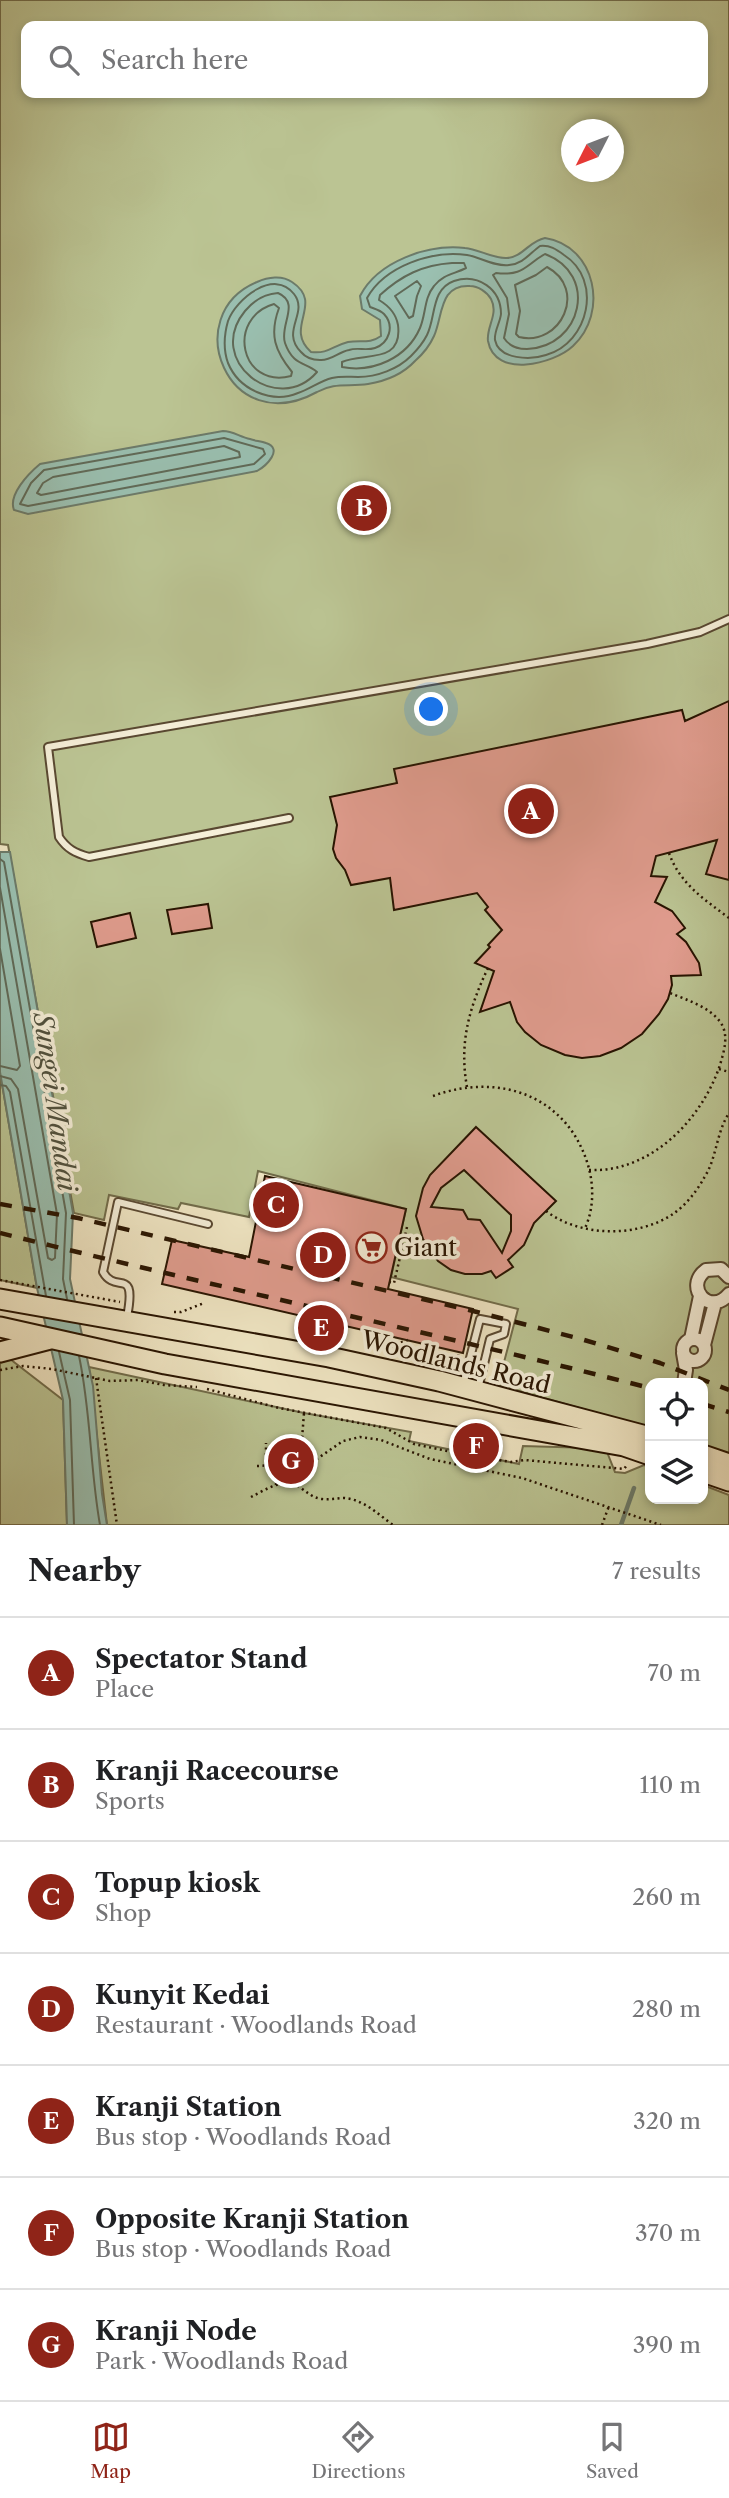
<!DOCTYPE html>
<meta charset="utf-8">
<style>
:root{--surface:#fff;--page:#f6f6f6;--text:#202124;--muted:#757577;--line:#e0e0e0;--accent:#8f2418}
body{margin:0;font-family:"Libre Caslon Text",serif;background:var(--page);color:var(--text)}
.controls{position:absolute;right:21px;bottom:21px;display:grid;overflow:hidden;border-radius:14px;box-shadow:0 4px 10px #0003}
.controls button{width:63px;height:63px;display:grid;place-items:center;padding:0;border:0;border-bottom:2px solid var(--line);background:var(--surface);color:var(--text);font:35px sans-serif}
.compass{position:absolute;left:561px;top:119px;width:63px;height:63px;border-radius:50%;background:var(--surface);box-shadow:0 4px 10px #0003;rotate:228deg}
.you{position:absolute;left:432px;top:710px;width:24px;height:24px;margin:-18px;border:5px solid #fff;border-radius:50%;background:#1a73e8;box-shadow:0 0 0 10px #1a73e833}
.badge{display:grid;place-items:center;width:46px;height:46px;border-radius:50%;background:var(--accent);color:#fff;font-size:23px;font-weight:700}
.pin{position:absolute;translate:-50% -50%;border:4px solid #fff;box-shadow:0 2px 7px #0006}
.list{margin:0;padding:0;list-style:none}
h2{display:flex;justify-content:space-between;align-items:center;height:91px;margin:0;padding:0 28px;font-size:30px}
h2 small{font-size:23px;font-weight:400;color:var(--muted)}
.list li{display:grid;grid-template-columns:46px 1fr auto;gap:21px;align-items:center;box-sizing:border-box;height:112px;padding:0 28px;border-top:2px solid var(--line)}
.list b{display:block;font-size:26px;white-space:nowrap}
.list p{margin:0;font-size:23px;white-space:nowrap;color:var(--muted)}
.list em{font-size:23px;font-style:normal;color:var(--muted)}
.icon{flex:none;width:38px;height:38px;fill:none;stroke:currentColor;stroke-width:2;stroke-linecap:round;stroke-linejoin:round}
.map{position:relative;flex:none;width:729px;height:1525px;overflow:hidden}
.search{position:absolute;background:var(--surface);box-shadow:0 4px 10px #0003;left:21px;right:21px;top:21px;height:77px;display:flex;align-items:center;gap:18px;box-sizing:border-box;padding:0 24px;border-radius:14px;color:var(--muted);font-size:26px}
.sheet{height:875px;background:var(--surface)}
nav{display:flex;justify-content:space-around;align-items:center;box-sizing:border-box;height:98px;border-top:2px solid var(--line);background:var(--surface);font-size:19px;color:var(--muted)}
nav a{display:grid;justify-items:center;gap:4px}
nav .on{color:var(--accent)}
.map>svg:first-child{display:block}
.green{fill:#bbc493;stroke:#716c4a;stroke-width:2;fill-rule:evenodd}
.water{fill:#9ac0b1;stroke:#6c7b6a;stroke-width:2}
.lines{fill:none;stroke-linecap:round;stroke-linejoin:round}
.shore{stroke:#606a58;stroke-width:2}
.stream{stroke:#6c7b6a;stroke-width:4.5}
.building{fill:#e09c8e;stroke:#271300;stroke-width:2;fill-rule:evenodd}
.service-casing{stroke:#594831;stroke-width:10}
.minor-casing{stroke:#594831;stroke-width:16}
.primary-casing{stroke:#271300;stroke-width:23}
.path{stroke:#271300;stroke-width:2.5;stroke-dasharray:2 3.5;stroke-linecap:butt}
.service{stroke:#f5efd9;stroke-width:6}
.minor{stroke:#f5efd9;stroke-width:12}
.primary{stroke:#f0e6c4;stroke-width:19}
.rail{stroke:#271300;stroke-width:4.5;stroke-dasharray:12 12;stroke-linecap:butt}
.labels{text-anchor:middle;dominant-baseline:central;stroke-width:7;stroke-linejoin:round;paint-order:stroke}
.poi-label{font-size:24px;fill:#271300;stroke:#f5efd9;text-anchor:start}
.street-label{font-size:24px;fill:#271300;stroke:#f5efd9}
.water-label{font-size:26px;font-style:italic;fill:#4f503e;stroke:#f5efd9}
</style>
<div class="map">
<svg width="729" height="1525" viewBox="0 0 729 1525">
<rect width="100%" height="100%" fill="#f0e6c4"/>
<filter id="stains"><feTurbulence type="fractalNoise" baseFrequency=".00286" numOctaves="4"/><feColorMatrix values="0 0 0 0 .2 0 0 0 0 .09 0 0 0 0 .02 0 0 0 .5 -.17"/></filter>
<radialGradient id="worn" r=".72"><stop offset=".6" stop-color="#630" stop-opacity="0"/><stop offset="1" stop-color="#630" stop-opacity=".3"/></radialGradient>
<!-- green -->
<path class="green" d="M0 0H729V1457L703 1447V1383H650V1428L498 1385 518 1309 391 1277 406 1209 258 1171 249 1217 181 1203 178 1209 109 1195 104 1220 74 1213 8 845 0 844ZM26 26H703V93H26ZM572 130H614V172H572Z
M0 1072 37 1288 0 1280Z
M10 1359 63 1400 67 1525H0V1363Z
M89 1367 304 1413 411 1432 409 1441 519 1464 523 1446 591 1448 607 1452 615 1472 625 1473 644 1465 650 1467V1499H703V1485L729 1495V1525H107Z"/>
<!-- water -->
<path class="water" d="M545 238C596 246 609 313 573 346 554 364 495 379 488 341 486 327 499 314 491 299 487 292 478 286 470 286 439 284 443 316 434 336 430 345 423 354 415 361 403 374 386 381 368 384 349 387 334 382 317 392 228 441 178 315 257 282 268 277 282 275 292 282 325 304 283 327 311 352 329 354 332 346 348 342 361 340 370 344 381 336L380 320 362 309 360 296C378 261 428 244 465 248 478 249 494 259 507 258 523 257 529 241 545 238Z
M223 431C233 431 240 437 250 439 255 441 261 441 266 443 284 449 266 466 257 471L28 514 14 510C8 495 28 474 40 464Z
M0 852H10L73 1213 70 1279 93 1386 102 1494 107 1525H67L63 1400 37 1288 0 1072Z"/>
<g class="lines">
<!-- shore -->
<path class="shore" d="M540 246C550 245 556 249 564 255 603 280 589 343 546 355 531 360 499 360 495 340 494 331 500 323 501 314 501 289 478 273 454 281 431 289 436 317 427 335 423 343 417 350 411 356 398 369 377 377 358 377 349 377 341 376 332 378 320 381 310 389 298 393 272 404 239 390 228 363 223 349 224 335 228 321 236 299 274 268 294 294 309 313 280 331 301 352 306 358 312 360 320 360 331 361 338 352 349 350 357 347 366 351 375 348 389 343 395 326 384 314 380 310 375 309 370 307L367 298C385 266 432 250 467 255 480 257 495 267 509 265 523 264 530 253 540 246Z
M545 254C599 274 582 347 527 349 518 349 509 346 504 338L509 314 507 298 493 275 496 273C524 276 524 266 545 254Z
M452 263H464L466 268C455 274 443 274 434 286 424 298 426 314 420 328 407 358 373 373 342 367V362C363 352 403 365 398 325 396 313 389 306 379 300L380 295C402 275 423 265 452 263Z
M547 267C588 289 561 347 519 337L516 334 520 311 515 285 536 275Z
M417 281 421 286 417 296 413 316 409 318 395 296Z
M278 293C301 303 279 325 285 343 293 366 306 362 317 372 278 417 204 361 245 311 254 300 264 294 278 293Z
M274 304 279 308C269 335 275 351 292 372L291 376C240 389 226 318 274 304Z
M224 438 263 449 265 454 254 464 28 506 20 504 31 483 44 470Z
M224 446 239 452 240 457 41 495 37 493 43 483 53 477Z
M0 859 4 862 66 1213 63 1279 67 1299
M0 888 57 1214 55 1258 52 1260 48 1258 18 1089 11 1079 0 1076
M0 949 20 1066 17 1070 0 1066
M0 1085 6 1086 10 1092 46 1296
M59 1352 70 1400 74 1525
M79 1356C91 1412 90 1469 100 1525"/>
<!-- stream -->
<path class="stream" d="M621 1525 634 1488"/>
</g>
<!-- building -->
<path class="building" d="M729 701V880L706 874 717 840 656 856 651 876 667 877 655 902 672 911 685 928 677 934 686 942 699 963 701 975 671 976 672 985 668 999 659 1014 642 1034 621 1048 600 1056 582 1058 565 1055 541 1045 525 1032 517 1022 510 1002 480 1012 494 971 475 963 490 947 488 945 502 930 485 910 488 907 477 893 394 910 390 878 351 885 345 870 336 858 333 849 337 825 330 797 397 783 394 769 682 710 685 721Z
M208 904 212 928 172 934 167 910Z
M130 913 136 938 97 947 91 922Z
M476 1127 556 1201 534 1223 524 1245 508 1260 513 1267 496 1278 491 1271 482 1274H465L451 1270 438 1261 423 1239 416 1216 423 1188 430 1175ZM464 1170 511 1215V1231L502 1253 480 1220 468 1219 463 1210 431 1207 441 1188Z
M265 1176 406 1209 388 1289 473 1309 463 1353 162 1284 172 1240 249 1257Z"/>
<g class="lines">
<defs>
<path id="service" d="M289 818 89 857C75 853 67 849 59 837L48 747 647 644 700 632 729 619
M127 1317C137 1265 116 1295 103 1272L118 1202 208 1224
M463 1385 480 1319 506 1324 504 1334 490 1339 478 1389"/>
<path id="minor" d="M729 1277 721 1269 706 1270C683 1287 710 1317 729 1294
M683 1350a11 11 0 1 1 22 0a11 11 0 1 1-22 0Z
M691 1339 700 1296
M704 1345 715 1303
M683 1353 686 1370 684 1383"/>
<path id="primary" d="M0 1299 329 1357 439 1381 650 1437
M0 1327 165 1364 624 1446 650 1455
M0 1352 50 1339
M703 1455 729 1464
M703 1472 729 1481"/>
</defs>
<!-- service casing -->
<use href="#service" class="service-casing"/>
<!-- minor casing -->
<use href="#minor" class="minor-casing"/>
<!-- primary casing -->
<use href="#primary" class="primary-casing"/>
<!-- path -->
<path class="path" d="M669 853C680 884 704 899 729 918
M719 1069 729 1072
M467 1087C459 1043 469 1008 488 968
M433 1096C498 1072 567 1095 588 1165 594 1185 594 1209 585 1228
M589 1170C651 1173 702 1119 720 1065 724 1051 729 1036 721 1023 710 1007 687 1000 670 993
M546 1211C580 1237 637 1238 673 1214 685 1206 697 1191 704 1178 717 1158 716 1133 729 1113
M0 1280 120 1302
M389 1282 394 1283 407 1227
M174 1312H181L204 1303
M302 1336 304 1325 319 1320
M408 1340 393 1345V1351L444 1364
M455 1367 459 1352
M0 1370 23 1366 52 1369 110 1381 138 1380 164 1385 197 1387
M96 1378 117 1525
M207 1389 279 1408 386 1428 414 1444 466 1455 511 1462 525 1460 624 1469 627 1465
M300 1465 304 1413
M257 1466 311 1463 343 1441 360 1437 381 1440 430 1459 522 1478 661 1525
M266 1466V1443
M463 1466 467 1444
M276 1485 277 1466
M251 1497C265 1490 282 1478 298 1486 306 1491 312 1498 322 1499 330 1500 337 1498 345 1498 364 1500 378 1514 393 1525
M602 1525 609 1506"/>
<!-- service -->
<use href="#service" class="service"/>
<!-- minor -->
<use href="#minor" class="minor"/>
<!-- primary -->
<use href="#primary" class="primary"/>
<!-- rail -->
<path class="rail" d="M0 1204 78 1218 477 1312 581 1339 660 1363 729 1390
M0 1233C216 1287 434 1333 650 1388
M703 1404 729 1412"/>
</g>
<!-- icons -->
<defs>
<symbol id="supermarket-ring" viewBox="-11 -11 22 22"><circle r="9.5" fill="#f5efd9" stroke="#8f2418" stroke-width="1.5"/><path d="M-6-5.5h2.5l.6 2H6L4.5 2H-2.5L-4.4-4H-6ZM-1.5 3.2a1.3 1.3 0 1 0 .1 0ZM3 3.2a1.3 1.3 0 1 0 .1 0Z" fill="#8f2418"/></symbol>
</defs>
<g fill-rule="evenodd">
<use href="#supermarket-ring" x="354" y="1230" width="35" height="35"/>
</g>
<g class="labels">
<!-- poi labels -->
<g class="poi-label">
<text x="394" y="1247">Giant</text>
</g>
<!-- street labels -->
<g class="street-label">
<text transform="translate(456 1362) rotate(14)">Woodlands Road</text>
</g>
<!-- water labels -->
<g class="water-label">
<text transform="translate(55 1102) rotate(82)">Sungei Mandai</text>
</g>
</g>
<rect width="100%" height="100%" filter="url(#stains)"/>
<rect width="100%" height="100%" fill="url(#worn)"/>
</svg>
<div class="controls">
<button><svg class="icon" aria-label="locate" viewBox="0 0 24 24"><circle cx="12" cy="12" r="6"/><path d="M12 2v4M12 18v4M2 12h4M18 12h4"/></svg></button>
<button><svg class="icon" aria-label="layers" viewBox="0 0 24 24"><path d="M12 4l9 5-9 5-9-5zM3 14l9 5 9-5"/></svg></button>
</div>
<svg class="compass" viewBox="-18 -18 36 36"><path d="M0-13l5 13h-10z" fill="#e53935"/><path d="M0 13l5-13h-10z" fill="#757577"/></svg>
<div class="you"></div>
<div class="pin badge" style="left:531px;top:811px">A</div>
<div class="pin badge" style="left:364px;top:508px">B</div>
<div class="pin badge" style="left:276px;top:1205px">C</div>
<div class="pin badge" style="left:323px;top:1255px">D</div>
<div class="pin badge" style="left:321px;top:1328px">E</div>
<div class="pin badge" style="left:476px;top:1446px">F</div>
<div class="pin badge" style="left:291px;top:1461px">G</div>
<div class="search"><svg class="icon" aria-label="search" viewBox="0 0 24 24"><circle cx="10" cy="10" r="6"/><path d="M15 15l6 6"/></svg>Search here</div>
</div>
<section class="sheet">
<h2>Nearby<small>7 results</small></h2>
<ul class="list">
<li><span class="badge">A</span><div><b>Spectator Stand</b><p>Place</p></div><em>70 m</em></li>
<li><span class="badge">B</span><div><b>Kranji Racecourse</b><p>Sports</p></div><em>110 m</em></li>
<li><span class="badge">C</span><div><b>Topup kiosk</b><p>Shop</p></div><em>260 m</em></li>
<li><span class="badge">D</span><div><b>Kunyit Kedai</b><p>Restaurant · Woodlands Road</p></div><em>280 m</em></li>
<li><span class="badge">E</span><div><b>Kranji Station</b><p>Bus stop · Woodlands Road</p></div><em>320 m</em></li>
<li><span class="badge">F</span><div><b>Opposite Kranji Station</b><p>Bus stop · Woodlands Road</p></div><em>370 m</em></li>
<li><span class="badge">G</span><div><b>Kranji Node</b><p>Park · Woodlands Road</p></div><em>390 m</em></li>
</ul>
</section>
<nav>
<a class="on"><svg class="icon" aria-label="map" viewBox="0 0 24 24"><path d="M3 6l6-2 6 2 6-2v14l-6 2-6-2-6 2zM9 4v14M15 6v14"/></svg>Map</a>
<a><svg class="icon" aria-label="directions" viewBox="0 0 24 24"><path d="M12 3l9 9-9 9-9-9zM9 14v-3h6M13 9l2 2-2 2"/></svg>Directions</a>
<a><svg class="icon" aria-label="saved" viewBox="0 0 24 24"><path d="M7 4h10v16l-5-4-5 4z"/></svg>Saved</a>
</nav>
